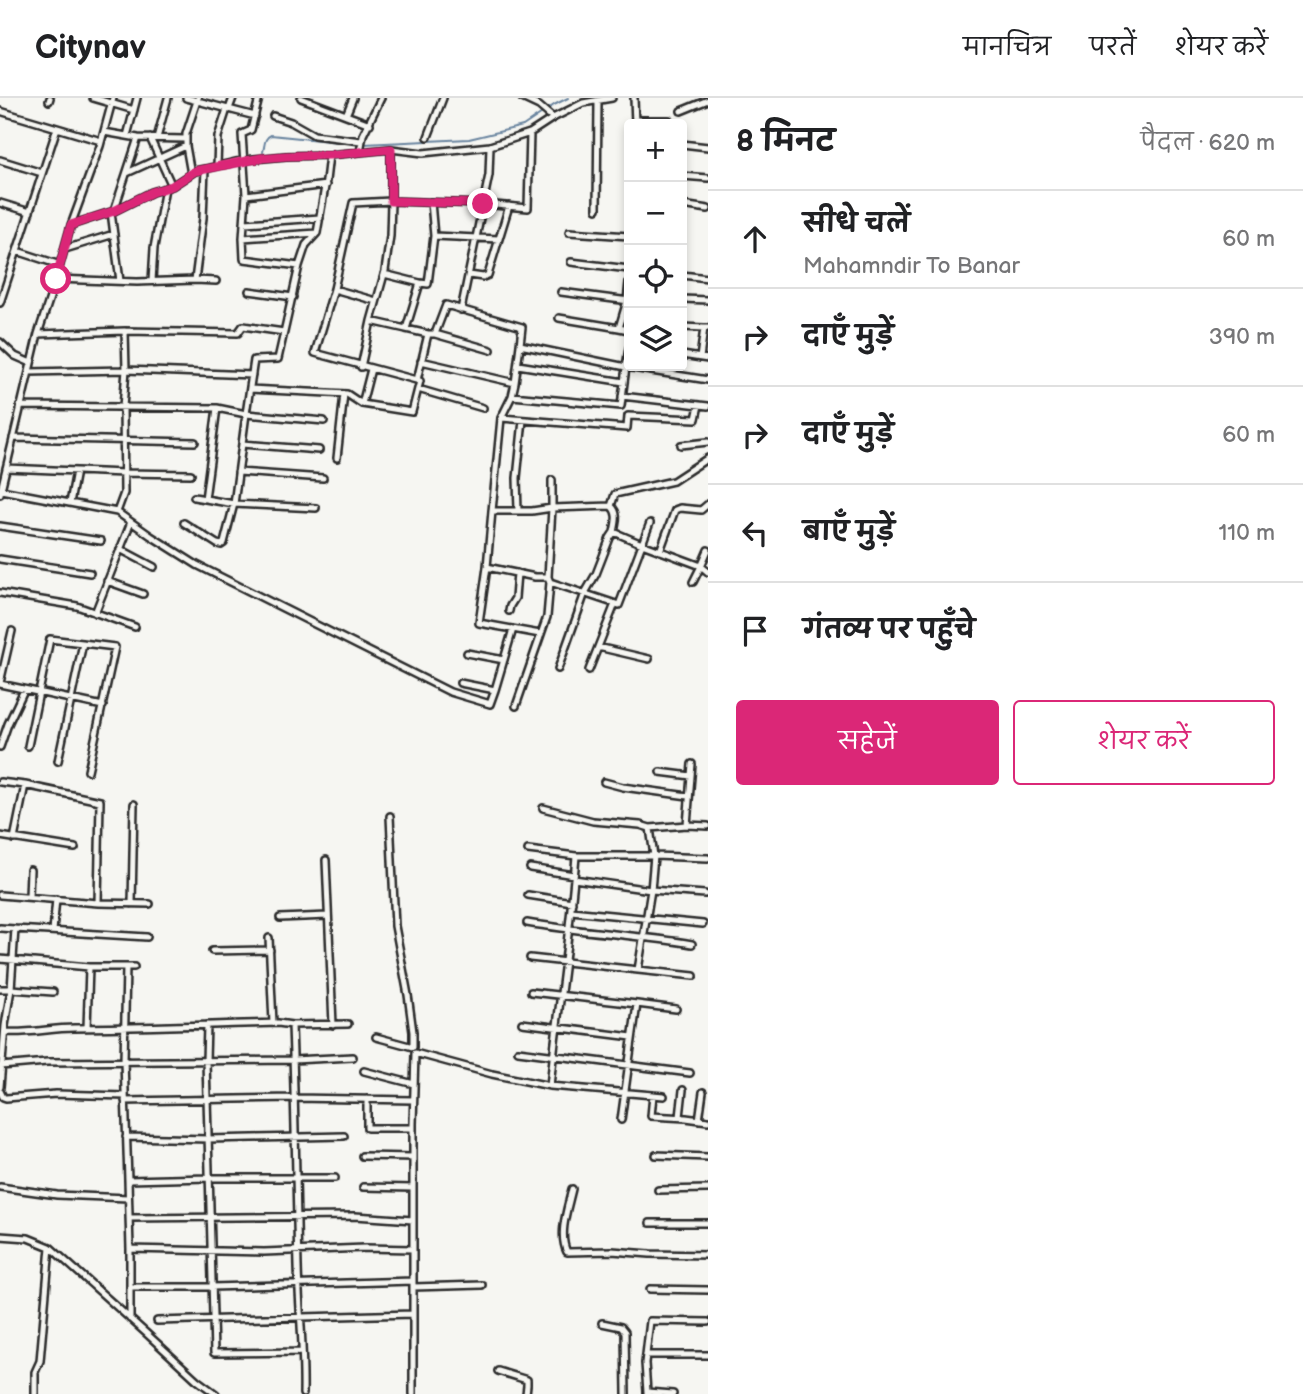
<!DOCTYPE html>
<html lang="hi">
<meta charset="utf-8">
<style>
:root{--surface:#fff;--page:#f2f2f2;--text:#202124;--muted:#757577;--line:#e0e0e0;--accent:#db2777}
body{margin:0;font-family:"Balsamiq Sans","Playpen Sans Deva",sans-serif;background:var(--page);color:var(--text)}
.controls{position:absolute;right:21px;top:21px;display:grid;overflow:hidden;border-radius:7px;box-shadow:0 4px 10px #0003}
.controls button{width:63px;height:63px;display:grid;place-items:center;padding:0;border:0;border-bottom:2px solid var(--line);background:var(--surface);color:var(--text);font:35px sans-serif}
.stop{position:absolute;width:21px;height:21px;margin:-16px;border:5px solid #db2777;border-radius:50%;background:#fff}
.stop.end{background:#db2777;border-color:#fff;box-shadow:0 2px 7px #0008}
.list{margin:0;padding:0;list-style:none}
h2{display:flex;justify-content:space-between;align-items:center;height:91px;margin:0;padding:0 28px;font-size:30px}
h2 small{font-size:23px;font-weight:400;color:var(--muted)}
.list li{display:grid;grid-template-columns:46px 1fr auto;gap:21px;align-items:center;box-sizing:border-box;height:98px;padding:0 28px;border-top:2px solid var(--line)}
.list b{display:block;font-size:26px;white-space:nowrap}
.list p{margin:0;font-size:23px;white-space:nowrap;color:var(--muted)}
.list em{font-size:23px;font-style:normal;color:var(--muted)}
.actions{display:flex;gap:14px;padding:21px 28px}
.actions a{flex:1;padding:16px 0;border:2px solid var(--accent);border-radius:7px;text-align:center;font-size:24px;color:var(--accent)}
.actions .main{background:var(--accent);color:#fff}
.icon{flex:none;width:38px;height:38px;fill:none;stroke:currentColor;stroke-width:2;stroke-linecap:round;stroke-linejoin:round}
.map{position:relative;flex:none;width:708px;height:1296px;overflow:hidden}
header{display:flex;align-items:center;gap:42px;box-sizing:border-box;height:98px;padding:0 35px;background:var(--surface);border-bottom:2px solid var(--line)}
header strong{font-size:33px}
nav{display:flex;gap:38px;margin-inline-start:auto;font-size:24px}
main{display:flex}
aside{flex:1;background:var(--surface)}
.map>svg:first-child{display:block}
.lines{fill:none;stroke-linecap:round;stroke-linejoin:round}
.stream{stroke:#69849f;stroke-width:2}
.street-casing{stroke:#2b2b2b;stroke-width:10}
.street{stroke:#f6f6f2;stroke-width:5}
.route{stroke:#db2777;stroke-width:9}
</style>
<header>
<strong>Citynav</strong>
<nav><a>मानचित्र</a><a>परतें</a><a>शेयर करें</a></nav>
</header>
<main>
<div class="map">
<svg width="708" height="1296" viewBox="0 0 708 1296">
<rect width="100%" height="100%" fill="#f6f6f2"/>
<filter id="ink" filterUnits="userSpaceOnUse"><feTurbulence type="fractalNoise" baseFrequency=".0143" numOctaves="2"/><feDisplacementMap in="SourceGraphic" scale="14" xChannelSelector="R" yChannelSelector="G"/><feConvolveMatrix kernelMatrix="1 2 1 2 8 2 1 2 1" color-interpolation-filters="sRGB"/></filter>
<g filter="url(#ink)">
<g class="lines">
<!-- stream -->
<path class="stream" d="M364 46 469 41 523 28 554 7 568 0
M263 54C265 46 264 40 271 37L358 46"/>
<defs>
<path id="street" d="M93 0 134 12
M186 0 255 18
M259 0 251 32 242 36 246 97 243 140 317 135
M301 0 370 26
M522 0 539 8 553 20
M634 0 635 26
M49 3 50 0
M229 11 233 0
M0 13 101 43
M681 13 708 2
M346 17 353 0
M273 18 291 24 314 37 361 43
M635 22H669
M104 34 138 40 185 41
M127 38 137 0
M428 39 443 0
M150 40 172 88
M157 40 168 0
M682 46 708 49
M360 54 363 37 381 0
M0 62 42 75
M217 68 218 39 227 11
M127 75 186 48
M191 76 186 48V36L198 0
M682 78 708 80
M246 97 326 87
M431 104 434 138
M0 105 30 114
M682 107 708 111
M597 111 598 3
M114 113 138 40
M111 114 120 183
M245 125 320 120
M71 127 114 113 152 94 172 88 195 73 205 71
M569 134 629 138
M243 140 244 161 299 168
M65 151 114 136
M17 153 60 167
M571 164 629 171
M384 176 420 185
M469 177 483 179 488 177 509 108
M682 177 708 180
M56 181 137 184 195 182 203 120 205 71 244 62 286 58 329 57 391 51 423 55 490 48 530 35 553 20 583 5 612 0
M195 182 216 183
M152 183 154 150 165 90
M629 184 627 203 619 230 629 232
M334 191 376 203
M249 193 293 199
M561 194 629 203
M682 201 708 202
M0 205 57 30
M461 212 489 77 490 48
M559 220 619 230
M371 223 385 173 390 138 391 103 483 106 528 110 530 35
M682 229 704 230
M406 231 428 236
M125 233 238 235 243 228 284 234
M435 236 491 252
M0 244 15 258 31 265
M629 250 626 269 708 282
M682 257 708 261
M700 260 704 230H708
M421 263 515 285 520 247
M518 267 624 284
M361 269 371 223 406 231 420 185 428 186 434 138 499 141
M29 274 126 272 125 233 38 236
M417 282 428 236H435L446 207 522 229 520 247 626 269 621 308 512 298
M515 285 512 298 501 320 492 413H532L552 410V382
M250 291 347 296 362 306 371 271
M418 291 483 310
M622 298 708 308
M362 306 412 314 420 283 315 255 334 191 353 105 391 103V51
M20 308 217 310 246 316 234 406 224 445 221 447 217 446 184 425
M501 320 627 330 628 318 696 321 699 307
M324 323 246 316 254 262 278 261 299 168 306 147 317 135 326 83 329 57
M13 340 195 344
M242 346 319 352
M681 347 708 344
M337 360 344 296
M708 360 673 383 615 396 611 408 552 410 548 479 550 484 619 507 642 446 701 468 708 452
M6 370 124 375 191 376
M238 374 323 380
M1 392 117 414 124 395 123 309 126 272 252 277
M0 396 38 236 56 181 71 127 100 48 113 0
M194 399 234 406 316 410
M205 401 217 310
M70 405 76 373
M611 408C619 415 616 424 614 434L642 446 650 425
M492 413 487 469 479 525 540 536
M518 413 517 380 523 322
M117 414 151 438 197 467 450 594 490 606 495 592
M0 428 101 443
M120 451 154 469
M660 453 675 412 680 410 701 412 708 406
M0 461 90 475
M487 469 535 479H548
M107 483 143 496
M693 484 701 468 708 474
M0 495 77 508 135 529
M509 513 510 508 515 500 517 475
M95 515 131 424
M598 549 649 561
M467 555 504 562
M558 571 585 495 596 476 610 440 614 434
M589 572 615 506
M0 585 12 533
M460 585 495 592 513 531
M0 586 103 608
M516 608 547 519 550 484
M28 648 50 541 115 549 88 673
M0 649 8 626 24 592
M58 663 83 545
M660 674 691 678
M0 684 25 687 100 703 98 805
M604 684 623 689 688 698
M543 710 593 723 640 727 650 730
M390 718 395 828 408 897 413 934V949
M687 727 692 666
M0 738 75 750
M14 741 25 687
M528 752 576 758
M326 762 333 927
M530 770 574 777
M574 781 651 792 705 796
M0 797 98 805 150 806
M528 797 572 804
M29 799 30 772
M132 806 134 706
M571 813 703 826
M280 820 328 818
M527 825C581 834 637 837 692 846
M0 830 15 831
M53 833 56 801
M269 840 273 925
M212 853 270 852
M530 860 638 872 651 792 654 758 708 760
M0 861 89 869H134
M126 869 124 963 128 1082 209 1080H335
M638 872 694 878
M0 891H11L5 928 0 989
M53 894 11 891 15 831 147 839
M531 894 637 906 621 1022
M637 906 676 911
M522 925 632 939
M207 927 206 963 214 1255 302 1254
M292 927 348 926
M87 930 89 869
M5 934C28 936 51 930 74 930 142 929 210 927 278 925L292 927C295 1007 296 1087 298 1168 299 1211 304 1253 303 1296
M376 939 413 949
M518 953 690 975
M1 968 47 964 293 962 353 959
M364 973 414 986
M550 988C558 911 570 835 576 758H654L650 730 687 727 708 728
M0 993 3 999 6 1000 56 996 125 998
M653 997 651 1018 686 1020 708 1023
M367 1001V1030H413
M125 1003 295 1000 413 1002
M680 1019 683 992
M699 1022 703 994
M126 1039 208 1041 344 1038
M656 1057 708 1059
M362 1058 413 1059
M128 1082 130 1151
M0 1089 57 1097 128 1100
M363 1089 413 1090
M572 1091C568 1109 558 1136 567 1154L612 1153 650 1156 708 1157
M658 1092 708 1091
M129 1120 355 1118 413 1122
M650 1125H708
M0 1138 28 1140 50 1149 146 1235 197 1282 216 1296
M413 1151 365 1150 264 1154 130 1151V1189H212L413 1183
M130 1189V1221
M413 1189 482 1187
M650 1191 708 1192
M157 1223 413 1216
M602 1225 621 1229 625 1234 626 1296
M646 1257H708
M498 1273 527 1282V1287L526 1296
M647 1294 645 1265 650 1223 708 1224
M35 1296V1274L40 1263 50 1149
M413 1296V1026L415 955 492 976 550 988 664 998
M647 1296V1294L673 1296"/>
</defs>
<!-- street casing -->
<use href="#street" class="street-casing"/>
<!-- street -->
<use href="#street" class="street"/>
</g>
</g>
<g class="lines" filter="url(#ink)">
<!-- route -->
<path class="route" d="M56 181 71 127 114 113 152 94 172 88 195 73 262 60 286 58 329 57 391 51V103L483 106"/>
</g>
</svg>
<div class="controls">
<button>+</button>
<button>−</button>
<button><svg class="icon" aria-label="locate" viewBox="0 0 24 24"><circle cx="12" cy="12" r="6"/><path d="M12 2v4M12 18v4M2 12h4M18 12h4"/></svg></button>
<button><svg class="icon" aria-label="layers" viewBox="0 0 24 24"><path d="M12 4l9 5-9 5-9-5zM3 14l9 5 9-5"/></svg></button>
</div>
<div class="stop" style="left:56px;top:181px"></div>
<div class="stop end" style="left:483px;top:106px"></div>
</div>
<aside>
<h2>8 मिनट<small>पैदल · 620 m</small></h2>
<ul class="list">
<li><svg class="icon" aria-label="ahead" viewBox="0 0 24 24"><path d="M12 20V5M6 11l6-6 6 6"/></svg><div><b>सीधे चलें</b><p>Mahamndir To Banar</p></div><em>60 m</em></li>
<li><svg class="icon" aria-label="right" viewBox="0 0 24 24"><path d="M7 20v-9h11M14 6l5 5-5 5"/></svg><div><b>दाएँ मुड़ें</b></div><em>390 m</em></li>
<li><svg class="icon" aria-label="right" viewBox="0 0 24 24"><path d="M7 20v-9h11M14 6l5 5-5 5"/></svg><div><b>दाएँ मुड़ें</b></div><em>60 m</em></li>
<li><svg class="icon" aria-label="left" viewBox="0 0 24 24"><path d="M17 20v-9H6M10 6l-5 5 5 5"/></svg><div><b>बाएँ मुड़ें</b></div><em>110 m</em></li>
<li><svg class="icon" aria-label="arrive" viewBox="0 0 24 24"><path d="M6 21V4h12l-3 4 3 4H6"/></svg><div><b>गंतव्य पर पहुँचे</b></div></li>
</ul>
<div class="actions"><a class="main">सहेजें</a><a>शेयर करें</a></div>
</aside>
</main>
